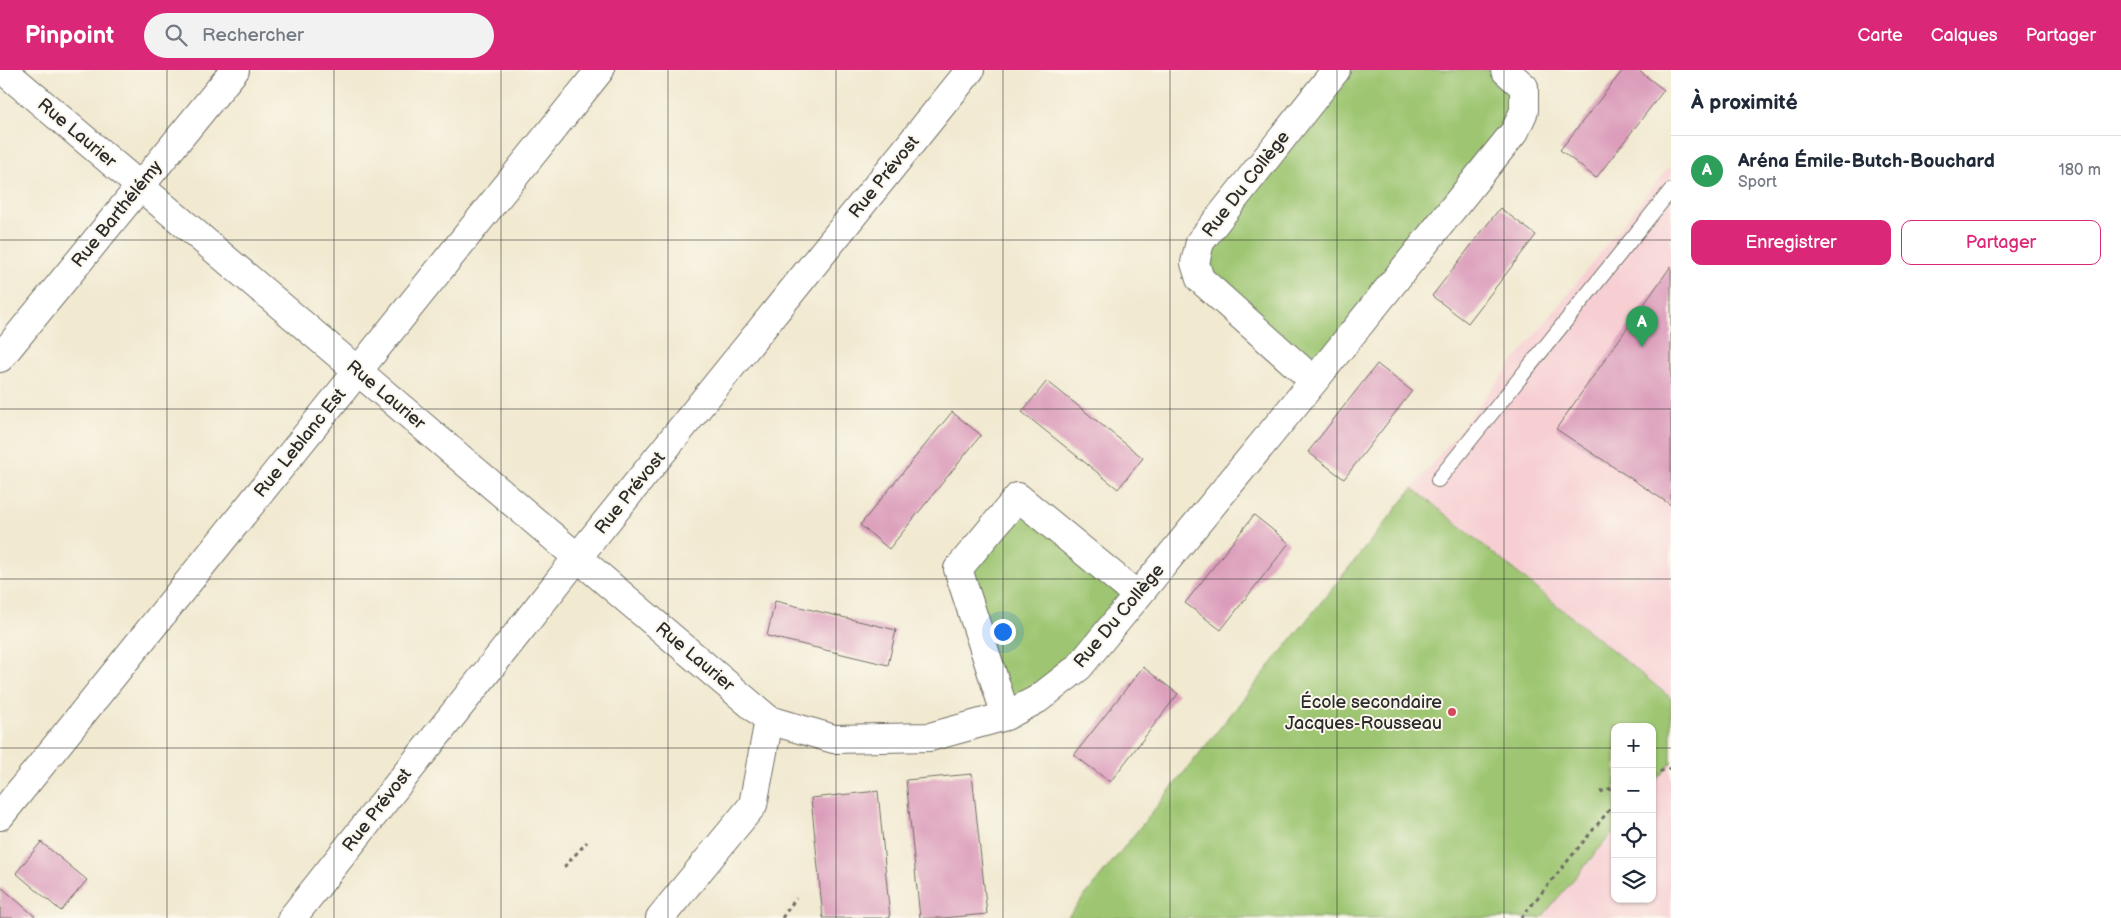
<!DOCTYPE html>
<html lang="fr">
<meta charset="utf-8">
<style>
:root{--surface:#fff;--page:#f2f2f3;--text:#1f2937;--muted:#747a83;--line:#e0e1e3;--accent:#db2777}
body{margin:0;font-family:"Balsamiq Sans",sans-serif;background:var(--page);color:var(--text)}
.controls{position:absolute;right:15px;bottom:15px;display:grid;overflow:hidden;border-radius:10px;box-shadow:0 1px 4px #0004}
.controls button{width:45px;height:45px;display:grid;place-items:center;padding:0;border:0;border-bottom:1px solid var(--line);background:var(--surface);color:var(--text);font:25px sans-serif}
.you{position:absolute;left:1002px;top:561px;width:18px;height:18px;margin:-12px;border:4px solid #fff;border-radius:50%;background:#1a73e8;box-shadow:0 0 0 8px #1a73e833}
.badge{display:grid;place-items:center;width:32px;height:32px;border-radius:50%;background:var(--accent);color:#fff;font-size:16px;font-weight:700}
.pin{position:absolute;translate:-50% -41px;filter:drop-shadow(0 1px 2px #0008)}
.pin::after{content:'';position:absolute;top:26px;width:18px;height:15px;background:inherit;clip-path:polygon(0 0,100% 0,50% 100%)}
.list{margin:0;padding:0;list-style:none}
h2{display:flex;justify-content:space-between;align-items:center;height:65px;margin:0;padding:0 20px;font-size:21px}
h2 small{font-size:16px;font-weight:400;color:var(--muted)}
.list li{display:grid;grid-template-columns:32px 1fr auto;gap:15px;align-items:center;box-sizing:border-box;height:70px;padding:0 20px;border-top:1px solid var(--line)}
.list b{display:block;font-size:19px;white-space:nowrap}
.list p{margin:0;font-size:16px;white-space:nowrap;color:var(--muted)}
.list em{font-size:16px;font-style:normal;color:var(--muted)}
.actions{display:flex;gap:10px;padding:15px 20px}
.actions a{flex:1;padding:11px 0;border:1px solid var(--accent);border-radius:10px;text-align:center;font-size:18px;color:var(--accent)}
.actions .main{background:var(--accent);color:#fff}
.icon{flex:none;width:28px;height:28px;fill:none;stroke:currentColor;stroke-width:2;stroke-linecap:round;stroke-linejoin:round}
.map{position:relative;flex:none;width:1671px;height:848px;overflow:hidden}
header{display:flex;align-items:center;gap:30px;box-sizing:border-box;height:70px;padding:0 25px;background:var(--accent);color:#fff}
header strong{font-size:24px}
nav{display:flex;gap:28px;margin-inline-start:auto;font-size:18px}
.search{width:350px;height:45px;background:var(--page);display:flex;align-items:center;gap:12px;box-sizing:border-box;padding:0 18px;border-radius:28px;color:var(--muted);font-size:19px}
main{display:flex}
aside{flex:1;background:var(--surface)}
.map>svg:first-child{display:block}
.built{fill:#f7cfd3;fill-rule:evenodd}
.green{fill:#9ec672;stroke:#64784e}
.building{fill:#dc9dbb}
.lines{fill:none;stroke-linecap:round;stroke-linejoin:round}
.service-casing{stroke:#706e65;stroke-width:16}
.minor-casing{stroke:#706e65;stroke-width:30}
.path{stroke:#706e65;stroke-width:3;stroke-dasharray:4 4;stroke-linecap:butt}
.service{stroke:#fff;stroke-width:14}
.minor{stroke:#fff;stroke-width:28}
.grid{fill:none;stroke:#2b2b2b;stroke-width:1;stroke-opacity:0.55}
.poi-dot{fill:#d1495b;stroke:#fbf7ec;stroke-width:2}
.labels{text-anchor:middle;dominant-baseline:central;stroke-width:4;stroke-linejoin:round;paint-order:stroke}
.street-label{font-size:18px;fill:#2b2b2b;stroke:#fbf7ec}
.poi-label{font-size:18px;fill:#2b2b2b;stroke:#fbf7ec;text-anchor:end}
</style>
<header>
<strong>Pinpoint</strong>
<div class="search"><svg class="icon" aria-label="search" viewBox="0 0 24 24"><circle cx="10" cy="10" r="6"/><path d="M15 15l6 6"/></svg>Rechercher</div>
<nav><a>Carte</a><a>Calques</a><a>Partager</a></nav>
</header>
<main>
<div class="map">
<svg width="1671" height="848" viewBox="0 0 1671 848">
<rect width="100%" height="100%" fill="#fbf7ec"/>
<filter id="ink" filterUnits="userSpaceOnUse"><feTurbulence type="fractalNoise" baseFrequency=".02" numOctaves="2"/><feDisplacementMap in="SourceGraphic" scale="10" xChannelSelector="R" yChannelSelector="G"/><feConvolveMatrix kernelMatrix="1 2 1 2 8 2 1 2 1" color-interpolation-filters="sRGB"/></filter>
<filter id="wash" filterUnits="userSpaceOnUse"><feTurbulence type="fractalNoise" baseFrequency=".0096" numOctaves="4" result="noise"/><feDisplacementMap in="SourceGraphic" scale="20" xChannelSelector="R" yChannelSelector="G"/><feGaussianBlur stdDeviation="1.12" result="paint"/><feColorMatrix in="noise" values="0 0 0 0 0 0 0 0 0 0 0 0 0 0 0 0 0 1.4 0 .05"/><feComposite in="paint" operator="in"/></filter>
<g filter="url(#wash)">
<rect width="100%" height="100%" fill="#f1e9d0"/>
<!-- built -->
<path class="built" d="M1671 94V848H1067L1413 418ZM1615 657H1652V829H1615Z"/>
<!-- green -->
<path class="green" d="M1336 0H1505L1524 41 1314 311 1200 209V172Z
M1413 418 1671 628V693L1652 715V657H1615V760L1541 848H1067Z
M1018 427 1137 525 1006 646 958 499Z"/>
<g id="blocks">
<!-- building -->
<path class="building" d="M1623 0H1638L1664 20 1596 108 1560 80Z
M1500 138 1536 165 1468 253 1432 226Z
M1671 196V435L1556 359Z
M1377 294 1412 321 1344 409 1308 382Z
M1047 311 1143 388 1118 419 1022 342Z
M952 342 981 365 889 479 860 455Z
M1254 445 1289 473 1221 560 1185 533Z
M775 531 896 560 888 595 767 566Z
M1143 597 1178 624 1110 712 1074 685Z
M972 704 987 844 943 848H920L906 710Z
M878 721 890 848H823L811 728Z
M41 772 87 810 61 841 16 803Z
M1 817 37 848H0Z"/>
</g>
</g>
<g filter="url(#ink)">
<use href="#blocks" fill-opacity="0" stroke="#706e65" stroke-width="1"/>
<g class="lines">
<defs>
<path id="service" d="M1438 410 1671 120"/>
<path id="minor" d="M3 0 769 650 834 669 930 667 1006 646 1038 629 1079 597 1314 311 1515 61 1524 41V17L1505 0
M0 288 235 0
M1314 311 1200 209 1195 193 1200 172 1336 0
M1006 646 958 499 1018 427 1137 525
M0 746 600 0
M292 848 577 488 970 0
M660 848 753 735 769 650"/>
</defs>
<!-- service casing -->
<use href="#service" class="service-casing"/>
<!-- minor casing -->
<use href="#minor" class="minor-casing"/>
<!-- path -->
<path class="path" d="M1652 704 1671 698
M1600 722 1615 717
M564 797 587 772
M782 848 796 828
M1521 848 1615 733"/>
<!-- service -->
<use href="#service" class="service"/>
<!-- minor -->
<use href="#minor" class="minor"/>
</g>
</g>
<!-- grid -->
<path class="grid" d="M167 0V848M334 0V848M501 0V848M668 0V848M836 0V848M1003 0V848M1170 0V848M1337 0V848M1504 0V848M0 170H1671M0 339H1671M0 509H1671M0 678H1615M1652 678H1671"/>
<!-- markers -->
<circle class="poi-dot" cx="1452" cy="642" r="5"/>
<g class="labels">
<!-- street labels -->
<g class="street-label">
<text transform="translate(77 63) rotate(40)">Rue Laurier</text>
<text transform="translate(884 107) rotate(-51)">Rue Prévost</text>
<text transform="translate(1246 114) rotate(-52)">Rue Du Collège</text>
<text transform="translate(117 144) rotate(-51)">Rue Barthélémy</text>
<text transform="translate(386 325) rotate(40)">Rue Laurier</text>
<text transform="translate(300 373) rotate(-51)">Rue Leblanc Est</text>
<text transform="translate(630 423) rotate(-51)">Rue Prévost</text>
<text transform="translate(1119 546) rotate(-50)">Rue Du Collège</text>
<text transform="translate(695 587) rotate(40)">Rue Laurier</text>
<text transform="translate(377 740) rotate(-52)">Rue Prévost</text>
</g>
<!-- poi labels -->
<g class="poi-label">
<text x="1442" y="632">École secondaire<tspan x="1442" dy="21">Jacques-Rousseau</tspan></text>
</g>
</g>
</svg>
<div class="controls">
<button>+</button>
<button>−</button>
<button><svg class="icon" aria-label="locate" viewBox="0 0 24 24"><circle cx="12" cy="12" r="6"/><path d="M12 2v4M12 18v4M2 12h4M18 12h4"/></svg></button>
<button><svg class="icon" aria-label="layers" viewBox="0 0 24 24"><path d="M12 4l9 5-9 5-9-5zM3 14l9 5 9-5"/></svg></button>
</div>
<div class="you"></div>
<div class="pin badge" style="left:1642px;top:277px;background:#2e9e5b">A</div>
</div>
<aside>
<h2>À proximité<small></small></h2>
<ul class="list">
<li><span class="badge" style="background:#2e9e5b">A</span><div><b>Aréna Émile-Butch-Bouchard</b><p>Sport</p></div><em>180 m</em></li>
</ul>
<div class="actions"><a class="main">Enregistrer</a><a>Partager</a></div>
</aside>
</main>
